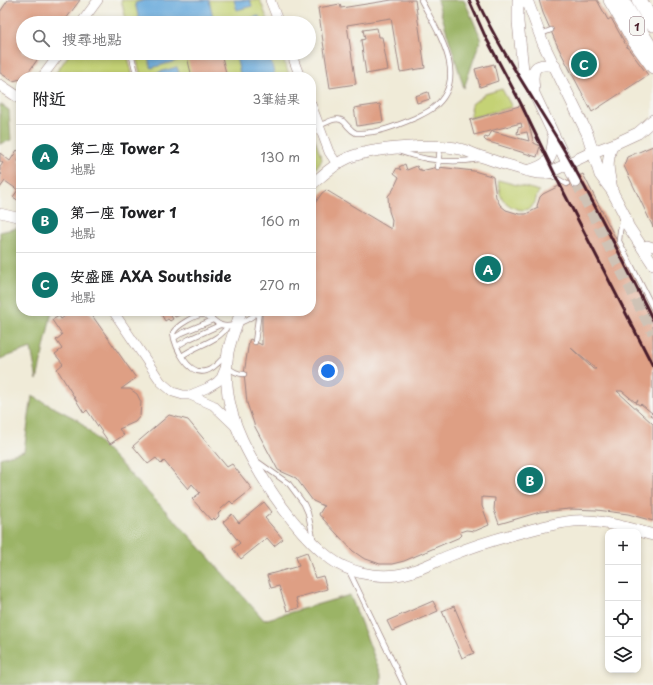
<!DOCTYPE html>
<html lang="zh-TW">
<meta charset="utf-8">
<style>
:root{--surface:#fff;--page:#f6f6f6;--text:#202124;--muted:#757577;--line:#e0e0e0;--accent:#0f766e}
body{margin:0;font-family:"Playpen Sans","LXGW WenKai TC",sans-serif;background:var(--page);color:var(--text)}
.controls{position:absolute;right:12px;bottom:12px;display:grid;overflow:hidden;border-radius:8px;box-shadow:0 2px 6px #0003}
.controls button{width:36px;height:36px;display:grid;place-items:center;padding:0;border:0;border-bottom:1px solid var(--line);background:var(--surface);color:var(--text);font:20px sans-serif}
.you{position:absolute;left:328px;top:371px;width:14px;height:14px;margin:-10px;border:3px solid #fff;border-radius:50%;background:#1a73e8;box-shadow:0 0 0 6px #1a73e833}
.badge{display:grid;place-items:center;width:26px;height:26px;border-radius:50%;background:var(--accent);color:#fff;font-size:13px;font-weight:700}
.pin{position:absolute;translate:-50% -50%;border:2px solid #fff;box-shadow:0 1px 4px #0006}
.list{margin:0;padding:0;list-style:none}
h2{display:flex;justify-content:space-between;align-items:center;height:52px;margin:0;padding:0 16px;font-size:17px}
h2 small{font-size:13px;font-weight:400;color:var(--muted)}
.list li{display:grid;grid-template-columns:26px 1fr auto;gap:12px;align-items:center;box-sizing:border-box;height:64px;padding:0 16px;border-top:1px solid var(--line)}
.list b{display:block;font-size:15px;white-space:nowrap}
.list p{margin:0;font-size:13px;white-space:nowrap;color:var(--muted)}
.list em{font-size:13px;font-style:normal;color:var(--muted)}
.icon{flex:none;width:22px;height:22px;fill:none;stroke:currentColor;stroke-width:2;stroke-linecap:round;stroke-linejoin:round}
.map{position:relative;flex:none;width:653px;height:685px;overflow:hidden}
.search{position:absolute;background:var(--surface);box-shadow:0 2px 6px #0003;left:16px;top:16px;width:300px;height:44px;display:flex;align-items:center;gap:10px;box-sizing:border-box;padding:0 14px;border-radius:22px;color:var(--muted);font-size:15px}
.panel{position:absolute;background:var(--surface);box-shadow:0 2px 6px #0003;left:16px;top:72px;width:300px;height:244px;border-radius:16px}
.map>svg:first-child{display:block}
.green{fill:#c4d274;stroke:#877850}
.forest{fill:#9bb466;stroke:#726a48}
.water{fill:#66a9db;stroke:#586483}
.building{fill:#de9f84;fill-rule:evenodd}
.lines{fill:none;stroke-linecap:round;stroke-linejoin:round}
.tertiary-tunnel{stroke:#cfc2b5;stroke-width:11;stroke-dasharray:11 5.5;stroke-linecap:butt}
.service-casing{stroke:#9d8582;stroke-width:6}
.minor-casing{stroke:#9d8582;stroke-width:10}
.tertiary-casing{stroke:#9d8582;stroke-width:12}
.secondary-casing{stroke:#9d8582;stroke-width:14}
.trunk-casing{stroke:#9d8582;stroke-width:16}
.service{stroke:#fff;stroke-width:4.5}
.minor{stroke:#fff;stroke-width:9}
.tertiary{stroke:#fff;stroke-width:11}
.secondary{stroke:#fff;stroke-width:13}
.trunk{stroke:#fff;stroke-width:15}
.rail{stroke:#4a1f2b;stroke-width:3}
.labels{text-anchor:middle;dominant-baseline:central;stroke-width:4;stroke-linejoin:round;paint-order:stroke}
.shield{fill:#f6f6f2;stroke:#7e6067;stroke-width:1}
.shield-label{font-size:11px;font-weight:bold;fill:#4a1f2b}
</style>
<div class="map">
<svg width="653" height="685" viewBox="0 0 653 685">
<rect width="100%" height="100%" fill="#f6f6f2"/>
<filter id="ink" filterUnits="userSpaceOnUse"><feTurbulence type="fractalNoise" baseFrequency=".025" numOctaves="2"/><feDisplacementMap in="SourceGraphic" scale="8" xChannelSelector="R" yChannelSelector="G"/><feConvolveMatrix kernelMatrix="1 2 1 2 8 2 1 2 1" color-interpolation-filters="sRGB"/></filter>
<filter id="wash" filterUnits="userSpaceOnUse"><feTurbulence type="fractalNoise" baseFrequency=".012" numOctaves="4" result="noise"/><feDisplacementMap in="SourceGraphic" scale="16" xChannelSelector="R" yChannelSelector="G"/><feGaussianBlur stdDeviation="0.9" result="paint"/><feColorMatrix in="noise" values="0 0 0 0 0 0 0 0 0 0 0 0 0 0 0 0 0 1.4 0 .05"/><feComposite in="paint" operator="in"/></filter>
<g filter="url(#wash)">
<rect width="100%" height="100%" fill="#f0ebd8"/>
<!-- green -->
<path class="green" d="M121 0H260L269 23H127Z
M70 53H127L133 77H53Z
M135 53H281L290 77H141Z
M502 89 512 107 470 118 472 104 485 94Z
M311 130 322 159 319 165 311 171Z
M498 180 540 191C535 195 537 201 533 205 525 216 505 206 501 196 499 192 499 185 498 180Z"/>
<!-- forest -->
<path class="forest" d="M437 0H464L481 38 464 88Z
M0 104 9 110 11 140 0 144Z
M21 227V311H52L37 380 31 348 0 359V232Z
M32 396 78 420 189 535 264 620 350 595 381 674V685H0V458L24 451Z"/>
<!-- water -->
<path class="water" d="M146 0H209L213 17 189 23H140L135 3Z
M234 0H250L252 6 237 10Z
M259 16 261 23H230Z
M147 53H174L176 61 151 68Z
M235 53H269L275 77H241Z
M177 67 180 77H153V74Z"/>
<g id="blocks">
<!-- building -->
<path class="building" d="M8 0H80L63 23H23V53H42L25 77H21V79L13 81 0 73V12Z
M392 0H415L425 68 400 72 391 18 347 25 356 84 330 88 318 8 340 4 341 8Z
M539 0H597L608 20 611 18 627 47 648 75 592 112 558 47 543 13Z
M377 28 379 37H382L388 70 366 74 361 40 365 39 363 30Z
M186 53H221L227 77H192Z
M494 64 498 81 480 87 475 69Z
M428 92 430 99 417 103 415 96Z
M380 104 383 122 357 126 354 108Z
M523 105 534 143 540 146 537 157 486 141 484 139 485 137 488 138 492 131 529 141 527 132 517 134 518 128 522 127 521 123 474 135 470 120Z
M653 146V227L624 166 627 157Z
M17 150 21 153V157L18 161 21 163V197L19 201 13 197 18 190 5 181 0 188V176L2 174 0 173V167L3 163 0 161V153L10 161Z
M405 164 407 170 417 166 419 170 421 169V171L438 167 474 171 491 176 493 177 496 197 500 205 506 210 519 214H526L538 208 537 206 540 197 543 194 583 174 653 312V417L650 415 652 413 641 404 640 405 636 403 638 400 635 402 622 391H617L653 424V521L628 514 597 510 569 509 540 512 499 524 494 510 495 498 482 497V506L489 525 475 531 466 530 460 532 462 535 460 537 404 561 392 564H380L363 558 353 551 323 519V518L320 516 319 514 324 506 313 501 296 478 278 470 255 427 247 403 244 374 249 341 250 339 262 345V311H311V209L322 193 326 190 391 229 392 220 389 211 388 196 393 190 399 177 394 173 397 168 401 170 399 167ZM571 348 596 369H593Z
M72 311H89L136 378 121 389H130L137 394 141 402 140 416 135 422 119 429 124 435 110 444 87 410 84 413 57 369 63 364 55 354 62 349 56 340 62 335 52 320 59 316 61 319Z
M163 311H168L173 319 170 321 168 319 165 321 161 314 163 312Z
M172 311H182L179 313 180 315 175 317Z
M169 415 188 420 227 467 232 464 252 489 233 504 230 501 220 510 221 511 218 514 219 516 215 520 214 518 211 520 192 499 200 493 192 484 188 489 164 461 161 464 156 458 148 464 133 446Z
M264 502 272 512 265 518 283 539 274 546 267 538 241 559 233 549 240 543 223 522 232 514 239 523Z
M307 552 315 578 323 576 327 589 296 598 299 608 287 611 279 586 271 588 267 575 299 566 296 556Z
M433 601 438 611 392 631 387 621Z
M454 606 474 653 462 658 442 611Z"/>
</g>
</g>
<g filter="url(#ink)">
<use href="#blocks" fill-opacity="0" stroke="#9d8582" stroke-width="1"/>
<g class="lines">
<!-- tertiary-tunnel -->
<path class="tertiary-tunnel" d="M576 182 653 333"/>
<defs>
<path id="service" d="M541 34 551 30
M131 53 137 77
M319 126C326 123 338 115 344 122 349 127 350 130 356 133 377 134 396 126 415 118 421 115 428 112 433 108 471 79 437 31 421 0
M398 151C423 160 452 164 479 159
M438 167 440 147
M549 174 567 184
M623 218 620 231 619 241 653 308
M174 338 182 333 213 320
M255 342 259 311
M177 346 189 339 220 325
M226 355C220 361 214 369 206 371 188 376 175 347 173 333 176 326 197 313 205 315 211 317 216 323 221 325 231 329 252 319 258 311
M182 356C196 345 218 342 227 327
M228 367C233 372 237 374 244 374
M258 462 289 484 304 504 308 513 313 538
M349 571 404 685"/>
<path id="minor" d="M270 0 279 23
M81 23 98 0
M291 53 300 77
M42 77 60 53
M311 104 329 152 337 164
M0 213 21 218
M647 245 653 247
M113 311 161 382 173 392 183 395H190L207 388 217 382 221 378 226 366
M190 395 213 405 235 426"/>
<path id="tertiary" d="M518 0V22L523 70 576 182
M527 0 543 43 587 133 600 175 612 191 624 214 628 226 653 264
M0 85 21 99
M534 89C531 69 534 62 555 66
M528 171C552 163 551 160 554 136
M311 185C322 176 334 164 348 158 371 148 435 143 460 149 469 151 477 156 486 158 496 162 507 165 518 168 528 171 538 174 548 173L593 152 612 145 638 133 653 120
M612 189C608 170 606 165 612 145
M241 311C237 324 231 338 228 352 221 398 237 435 260 473 276 501 305 540 331 559 348 572 375 578 396 575 415 573 433 562 451 555 478 544 506 536 534 529 547 526 560 522 574 521 600 519 628 528 653 535"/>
<path id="secondary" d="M610 0 634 41 653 67"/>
<path id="trunk" d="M621 0 653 53
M639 0 653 24"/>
</defs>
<!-- service casing -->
<use href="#service" class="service-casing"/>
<!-- minor casing -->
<use href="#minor" class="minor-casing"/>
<!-- tertiary casing -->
<use href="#tertiary" class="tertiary-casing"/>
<!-- secondary casing -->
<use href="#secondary" class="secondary-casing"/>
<!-- trunk casing -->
<use href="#trunk" class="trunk-casing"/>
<!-- service -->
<use href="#service" class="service"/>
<!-- minor -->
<use href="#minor" class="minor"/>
<!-- tertiary -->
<use href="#tertiary" class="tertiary"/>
<!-- secondary -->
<use href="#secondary" class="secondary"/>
<!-- trunk -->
<use href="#trunk" class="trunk"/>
<!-- rail -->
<path class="rail" d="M469 0 485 36 520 102 560 185 653 366
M477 0C502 55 537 103 567 155 598 209 625 265 653 320"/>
</g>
</g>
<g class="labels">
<!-- shield labels -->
<rect class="shield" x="630" y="17" width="14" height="18" rx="3"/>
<g class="shield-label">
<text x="637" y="26">1</text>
</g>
</g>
</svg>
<div class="controls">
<button>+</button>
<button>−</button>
<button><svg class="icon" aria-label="locate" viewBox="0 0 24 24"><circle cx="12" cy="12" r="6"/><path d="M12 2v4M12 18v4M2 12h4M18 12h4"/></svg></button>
<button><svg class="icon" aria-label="layers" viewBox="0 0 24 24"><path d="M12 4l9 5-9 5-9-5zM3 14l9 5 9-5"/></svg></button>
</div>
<div class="you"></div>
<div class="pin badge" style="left:488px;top:269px">A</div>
<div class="pin badge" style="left:530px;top:480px">B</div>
<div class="pin badge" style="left:584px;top:64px">C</div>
<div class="search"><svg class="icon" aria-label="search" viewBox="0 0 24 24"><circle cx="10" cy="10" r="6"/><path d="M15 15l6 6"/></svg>搜尋地點</div>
<section class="panel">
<h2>附近<small>3筆結果</small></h2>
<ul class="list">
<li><span class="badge">A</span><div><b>第二座 Tower 2</b><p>地點</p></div><em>130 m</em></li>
<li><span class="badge">B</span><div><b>第一座 Tower 1</b><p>地點</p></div><em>160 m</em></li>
<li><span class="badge">C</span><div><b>安盛匯 AXA Southside</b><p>地點</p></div><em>270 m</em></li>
</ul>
</section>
</div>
